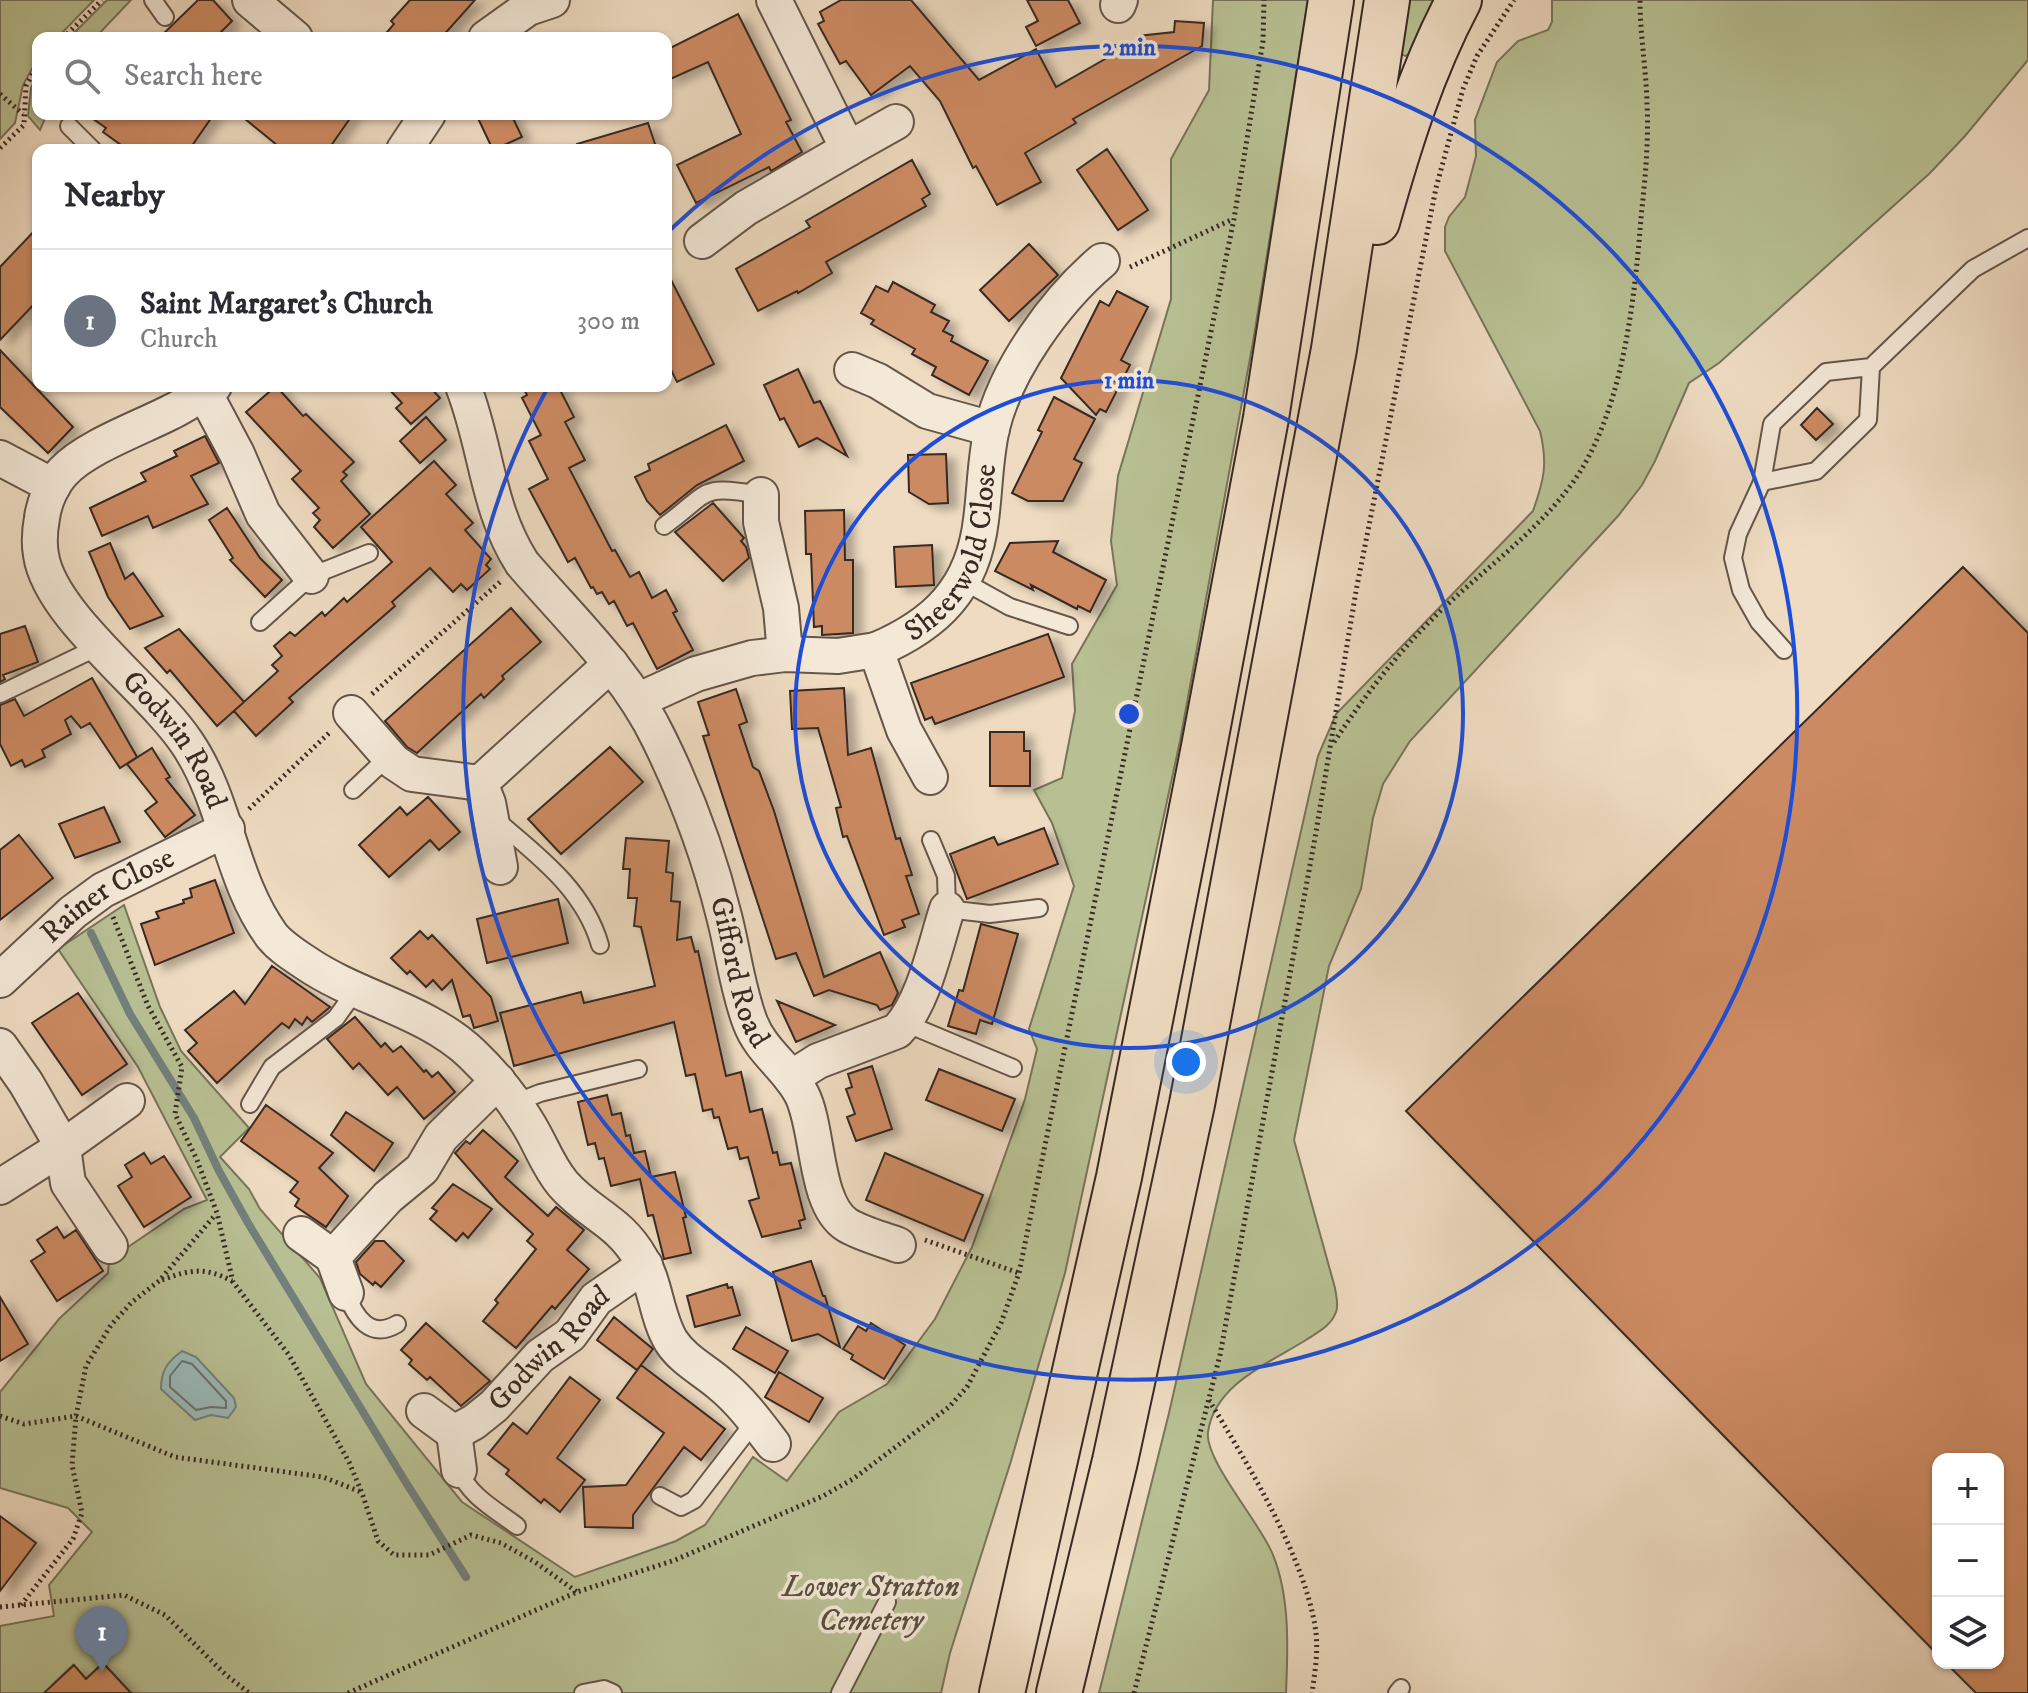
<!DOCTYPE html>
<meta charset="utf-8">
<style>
:root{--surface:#fff;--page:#f2f2f3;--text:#2b2b33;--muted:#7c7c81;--line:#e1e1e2;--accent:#d93025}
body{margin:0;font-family:"IM FELL DW Pica",serif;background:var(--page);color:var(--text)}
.controls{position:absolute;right:24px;bottom:24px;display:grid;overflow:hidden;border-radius:16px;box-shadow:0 2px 6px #0004}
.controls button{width:72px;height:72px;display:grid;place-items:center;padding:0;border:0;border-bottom:2px solid var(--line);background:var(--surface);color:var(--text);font:40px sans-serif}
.you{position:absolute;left:1186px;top:1062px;width:28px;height:28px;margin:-20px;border:6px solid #fff;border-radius:50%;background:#1a73e8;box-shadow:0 0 0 12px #1a73e833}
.badge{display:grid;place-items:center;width:52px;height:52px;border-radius:50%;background:var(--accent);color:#fff;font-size:26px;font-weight:700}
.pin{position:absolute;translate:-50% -66px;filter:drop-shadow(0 2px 4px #0008)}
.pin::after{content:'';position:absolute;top:42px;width:28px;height:24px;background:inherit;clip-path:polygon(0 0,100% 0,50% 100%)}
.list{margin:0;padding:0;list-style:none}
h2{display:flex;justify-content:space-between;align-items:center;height:104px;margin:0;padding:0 32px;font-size:34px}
h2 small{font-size:26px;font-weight:400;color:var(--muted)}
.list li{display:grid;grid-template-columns:52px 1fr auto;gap:24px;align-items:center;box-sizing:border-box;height:144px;padding:0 32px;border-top:2px solid var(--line)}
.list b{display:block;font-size:30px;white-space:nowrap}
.list p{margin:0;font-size:26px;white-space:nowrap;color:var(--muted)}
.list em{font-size:26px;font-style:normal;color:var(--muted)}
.icon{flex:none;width:44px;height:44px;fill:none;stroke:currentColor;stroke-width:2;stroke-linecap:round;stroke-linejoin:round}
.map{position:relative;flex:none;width:2028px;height:1693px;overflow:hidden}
.search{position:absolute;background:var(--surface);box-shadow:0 2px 6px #0004;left:32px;top:32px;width:640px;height:88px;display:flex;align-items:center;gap:20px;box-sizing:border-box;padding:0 28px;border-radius:16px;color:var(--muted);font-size:30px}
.panel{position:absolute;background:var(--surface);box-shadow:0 2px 6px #0004;left:32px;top:144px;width:640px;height:248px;border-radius:16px}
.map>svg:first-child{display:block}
.green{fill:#b8c093;stroke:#78745b;stroke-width:2}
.water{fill:#9bbab9;stroke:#73807d;stroke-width:2}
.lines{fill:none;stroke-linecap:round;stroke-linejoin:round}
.shore{stroke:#69726e;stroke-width:2}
.stream{stroke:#73807d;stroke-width:8}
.building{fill:#cc8a62;stroke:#372923;stroke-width:2;filter:url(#shadow)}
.lane-casing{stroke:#65564a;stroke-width:20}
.street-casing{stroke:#65564a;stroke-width:38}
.highway-casing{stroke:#372923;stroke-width:48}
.path{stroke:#372923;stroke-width:5;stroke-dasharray:2 4;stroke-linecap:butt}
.lane{stroke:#f4e8d7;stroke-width:16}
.street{stroke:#f4e8d7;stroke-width:34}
.highway{stroke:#eedbc1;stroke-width:44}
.ring{fill:none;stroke:#1d4ed8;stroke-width:4}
.labels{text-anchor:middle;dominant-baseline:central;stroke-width:7;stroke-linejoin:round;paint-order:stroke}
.street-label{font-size:30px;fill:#372923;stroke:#f4e8d7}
.park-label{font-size:30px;font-style:italic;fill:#574f3f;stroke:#f4e8d7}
.centre{fill:#1d4ed8;stroke:#f4e8d7;stroke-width:4}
.ring-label{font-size:24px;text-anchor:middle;font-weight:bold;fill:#1d4ed8;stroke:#f4e8d7;stroke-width:7;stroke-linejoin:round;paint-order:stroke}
</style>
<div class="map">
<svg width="2028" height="1693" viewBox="0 0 2028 1693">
<defs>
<filter id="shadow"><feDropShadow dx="9" dy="5" stdDeviation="4" flood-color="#0004"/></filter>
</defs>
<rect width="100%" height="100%" fill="#eedbc1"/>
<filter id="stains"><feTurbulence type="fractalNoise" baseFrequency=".0025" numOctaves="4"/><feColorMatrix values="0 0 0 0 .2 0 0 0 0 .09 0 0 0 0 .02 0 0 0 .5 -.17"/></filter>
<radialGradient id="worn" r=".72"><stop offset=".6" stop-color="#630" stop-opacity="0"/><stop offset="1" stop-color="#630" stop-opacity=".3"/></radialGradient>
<!-- green -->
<path class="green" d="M0 0H94L57 38H38V58L23 85 15 123 0 139Z
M107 0H131L95 38H69Z
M1213 0H1308L1253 342 1180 741 1065 1273 1011 1461 950 1653 941 1693H131L103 1663 86 1679 73 1665 52 1685 59 1693H0V1626L54 1616 49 1585 92 1532 68 1508 0 1488V1392L59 1319 108 1273 109 1260 184 1209 207 1200 138 1067 58 949 124 905 160 1007 181 1051 249 1128 220 1157 249 1189 260 1209 320 1278 366 1384 462 1502 575 1577 676 1541 705 1525 753 1457 787 1481 839 1412 887 1384 935 1319 972 1247 1025 1099 1037 1049 1029 1029 1074 886 1052 823 1034 790 1062 778 1075 711 1072 664 1117 585 1111 541 1118 476 1171 299V159L1209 90Z
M1402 0H1436L1410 54 1405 56 1400 53Z
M1552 0H2028V60L1965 136 1930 173 1719 363 1689 383 1655 461 1642 485 1618 516 1410 741 1383 784 1373 818 1361 889 1329 966 1294 1140 1335 1288C1336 1295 1339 1305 1336 1312 1331 1326 1318 1332 1306 1340 1269 1363 1215 1384 1208 1432 1204 1460 1262 1525 1273 1555 1290 1597 1288 1648 1286 1693H1099L1169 1413 1318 756 1336 714 1533 511C1544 480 1548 464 1540 431L1445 251V227L1449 217 1465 197 1476 156 1475 120 1497 62 1518 41 1548 30 1552 22Z
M38 74V114H47L40 130 28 116 31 88Z"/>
<!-- water -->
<path class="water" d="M182 1351 196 1357 234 1398 236 1407 228 1418 211 1415 195 1420 161 1389C161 1371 167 1362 182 1351Z"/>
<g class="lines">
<!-- shore -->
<path class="shore" d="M182 1361 192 1364 226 1401V1408L211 1407 196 1410 170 1387V1376Z"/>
<!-- stream -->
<path class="stream" d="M91 933 130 1014 194 1118 219 1171 248 1223 405 1481 466 1577"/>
</g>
<!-- building -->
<path class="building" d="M198 0H213L232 21 215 38H159Z
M410 0H475L441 38H382L394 24 391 21Z
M841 0H911L979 80 1036 49 1056 87 1105 59 1104 48 1139 45 1138 36 1174 32 1175 21 1204 23 1202 46 1073 119 1076 123 1025 153 1041 182 997 205 976 166 973 168 940 101 910 66 871 95 846 61 840 64 818 24 824 21 820 12Z
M1027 0H1068L1080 23 1036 46 1026 27 1038 21Z
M738 14 791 120 786 122 802 152 771 171 769 167 696 203 677 165 741 134 708 62 666 81V50Z
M86 114H214L189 150H128L103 132 106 128Z
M239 114H353L328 150H283Z
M476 114H511L522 137 493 150Z
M648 123 657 150H578L577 144Z
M1107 149 1148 210 1118 230 1077 170Z
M912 160 930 194 922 199 926 206 826 262 832 273 798 293 797 291 758 311 736 269 810 227 806 221Z
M38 227V300L0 340V267Z
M1029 244 1058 275 1009 321 980 290Z
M666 270 714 364 677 382 666 360Z
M893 282 935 305 931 312 949 321 943 331 953 336 951 341 988 361 969 395 932 375 936 367 912 354 915 349 871 324 874 320 861 313 876 286 888 292Z
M1117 291 1148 307 1121 360 1130 365 1106 412 1100 409 1096 415 1061 378 1100 301 1109 306Z
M0 350 73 427 48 453 0 407Z
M798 369 814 403 820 401 847 456 817 438 799 447 784 418 780 420 764 385Z
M276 386 303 416 306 414 354 462 343 472 347 475 341 481 370 514 333 548 314 527 320 520 313 513 319 508 292 479 301 471 246 412Z
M386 386H429L440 398 411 424 396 408 402 403Z
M522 386H558L574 417 565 422 585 460 569 468 612 551 615 550 630 577 639 572 652 598 666 590 677 611 673 613 693 650 657 669 633 623 627 626 614 601 609 604 602 592 597 594 593 587 591 588 575 558 568 562 529 489 548 479 529 441 541 435 522 398 527 395Z
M1054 397 1095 419 1074 459 1082 463 1063 501H1028L1012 493 1042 432 1038 430Z
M1817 408 1833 424 1816 440 1801 425Z
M426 417 446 440 420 463 400 441Z
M726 425 744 461 697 485 660 515 647 501 635 477 650 470 648 464Z
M205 436 219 463 191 476 208 504 153 528 148 516 102 536 90 508 146 481 141 473 177 456 174 451Z
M946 454 948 503 929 504 909 492 908 455Z
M434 461 456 485 446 494 473 523 465 530 491 559 486 565 490 569 467 590 461 584 453 592 430 568 392 602 395 606 289 698 293 702 256 736 234 711 278 671 272 665 282 656 274 646 290 632 295 636 322 612 325 616 344 598 347 602 392 562 361 527Z
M713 503 744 538 741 541 746 547 749 558 723 581 675 532Z
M227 508 260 558 282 580 265 597 230 560 233 558 209 520Z
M844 510 845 560H853V633L822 635V626L814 627 811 554H806L805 511Z
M1058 541 1053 552 1106 580 1090 612 1078 606 1077 609 1031 585 1033 590 995 571 1010 543Z
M110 543 125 579 133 573 163 616 130 629 108 597 89 552Z
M932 545 934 585 896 587 894 547Z
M1963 567 2028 633V1693H1976L1946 1663H1998V1459H1938V1655L1406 1111Z
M511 608 541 642 502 676 504 679 484 698 481 694 417 753 407 747 385 721Z
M25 626 38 662 3 675 5 679 0 682V634Z
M179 629 244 702 217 726 170 670 167 673 145 648Z
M1048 634 1064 677 935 724 932 717 925 720 911 683Z
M92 678 137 757 120 768 90 723 81 728 71 716 65 720 71 734 42 750 45 757 25 767 22 760 11 766 0 744V705L15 699 24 716Z
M844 688 848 755 871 748 896 839 900 838 912 875 906 876 919 914 902 920 905 927 884 935 847 836 843 837 836 808 841 807 818 728 792 729 790 691Z
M736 689 747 722 739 725 753 767 759 771 774 811 824 977 880 952 898 993 892 1005 880 1010 877 1005 829 990 814 996 796 953 776 959 703 736 709 735 698 702Z
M990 732H1024V751H1030V786H990Z
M610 747 643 782 561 854 528 819Z
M152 748 170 777 166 779 195 815 165 837 145 811 157 802 127 764Z
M428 797 460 832 439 850 430 840 389 877 359 845 400 807 407 815Z
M104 807 120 842 75 858 59 824Z
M1044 828 1058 864 967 899 950 854 994 837 998 845Z
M19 835 53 878 0 920V850Z
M626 838 669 841 666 872 673 873 671 901 680 902 677 940 691 937 695 952 698 951 726 1076 741 1072 750 1112 762 1109 773 1153 777 1152 780 1165 791 1163 805 1219 799 1221 801 1228 762 1237 749 1201 759 1198 748 1157 740 1159 737 1147 728 1149 719 1117 714 1118 712 1109 703 1111 695 1074 686 1076 674 1022 514 1066 500 1013 581 992 584 1003 655 986 641 927 634 926 637 898H628L630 869H623Z
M215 880 234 933 155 965 141 924 159 918 156 912 184 903 183 900 192 897 190 889Z
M558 899 568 943 487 963 477 919Z
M981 924 1018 934 992 1024 980 1020 976 1034 948 1026 959 990 963 991Z
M420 931 428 939 432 935 491 997 498 1021 474 1028 470 1015 463 1017 452 980 442 990 433 980 426 987 410 971 407 974 391 958Z
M272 966 330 1007 312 1022 307 1017 302 1025 295 1019 289 1028 282 1023 217 1083 188 1051 197 1043 185 1030 234 991 245 1004Z
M78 993 127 1064 82 1095 32 1023Z
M777 1001 835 1025 796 1042Z
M355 1017 381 1047 385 1043 393 1052 401 1046 424 1072 426 1070 432 1077 438 1072 455 1092 424 1119 397 1087 388 1095 359 1063 353 1069 327 1039Z
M872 1066 892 1129 856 1141 847 1117 855 1114 846 1089 852 1087 848 1074Z
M939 1069 1015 1099 1002 1131 926 1100Z
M607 1095 612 1115 621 1113 626 1136 630 1135 634 1153 645 1151 651 1177 675 1172 686 1217 683 1218 691 1253 664 1259 653 1215 648 1216 640 1179 611 1186 604 1158 599 1159 595 1143 588 1145 578 1102Z
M266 1105 333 1153 319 1168 348 1196 326 1227 295 1206 299 1199 290 1192 298 1182 241 1141Z
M346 1112 393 1143 374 1171 331 1135Z
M483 1130 518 1161 505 1177 548 1216 556 1207 584 1230 567 1250 589 1269 555 1309 552 1306 516 1348 483 1321 498 1303 495 1300 536 1249 527 1241 533 1234 498 1202 455 1153 466 1141 470 1144Z
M144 1153 151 1164 164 1156 191 1197 144 1227 118 1186 132 1177 125 1165Z
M885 1153 983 1195 964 1241 866 1200Z
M453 1184 492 1209 468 1238 463 1233 456 1241 430 1219 437 1211 432 1208Z
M57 1227 64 1238 76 1230 103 1271 57 1301 31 1261 45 1252 37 1240Z
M375 1241H384L404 1261 381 1287 375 1282 373 1285 360 1274 356 1262Z
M811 1261 823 1296H825L840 1347 818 1334 792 1341 773 1272Z
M727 1284 728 1288 732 1287 740 1315 695 1327 687 1296Z
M0 1297 28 1344 0 1361Z
M614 1317 653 1349 637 1370 597 1340Z
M426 1323 490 1381 461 1406 430 1377 427 1380 409 1364 412 1360 401 1350Z
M871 1323 905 1345 884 1379 851 1359 853 1355 843 1349 858 1326 866 1331Z
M746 1327 788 1351 775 1373 733 1349Z
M641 1365 725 1429 701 1460 684 1447 633 1515V1528L585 1527 583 1487 626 1485 664 1433 617 1398Z
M779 1372 823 1398 809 1422 765 1397Z
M570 1377 600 1400 557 1458 585 1480 560 1512 544 1499 541 1503 506 1474 509 1470 488 1454 513 1423 527 1434Z
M0 1516 36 1543 0 1591Z
M103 1663 131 1693H44L74 1665 86 1679Z"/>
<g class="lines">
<defs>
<path id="lane" d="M153 0 165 17
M69 126 93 150
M1762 482 1816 471 1868 420 1871 367
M664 526C711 492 698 484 761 495
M963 581 1010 607 1069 626
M260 622 311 576 369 553
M1784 650 1759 622 1741 590 1733 558 1738 534 1762 482 1772 424 1826 372 1871 367 1973 269 2028 238
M0 694 100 646
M353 790 389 756
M495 819C537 855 584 889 600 945
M931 840 946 876 947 909 990 914 1039 908
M905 1023 1013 1068
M515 1103 540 1093 638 1069
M250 1104 272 1067 336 1018 356 990
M346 1293C355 1317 370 1340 397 1324
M459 1470C469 1496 496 1510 517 1526
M660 1496 681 1507 694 1500 755 1421
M583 1693 604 1689 613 1693
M840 1693 887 1602
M1397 1693 1401 1688"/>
<g id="street">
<path d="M250 0 295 38"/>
<path d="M1118 5 1120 0"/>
<path d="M486 38 528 8 552 0"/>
<path d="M848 149 896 122"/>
<path d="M404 150 428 114"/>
<path d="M702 241 746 208 848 149 774 0"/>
<path d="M852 370 878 381 927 411 992 429"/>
<path id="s1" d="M214 386C200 395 186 405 171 412 140 428 86 447 63 472 52 484 44 502 42 518 40 529 39 544 41 555 50 616 152 690 187 743 227 802 230 879 272 936 281 947 294 955 306 963 357 998 426 1010 472 1054 493 1074 511 1096 527 1122 540 1142 547 1165 563 1184 590 1215 619 1220 641 1259 656 1284 656 1316 671 1341 683 1360 704 1370 720 1384 741 1401 757 1423 773 1444"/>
<path id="s2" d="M463 386C487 447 486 506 522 563 570 619 627 672 659 739 687 796 709 855 724 916 733 950 737 988 750 1022 761 1052 789 1068 802 1095 819 1129 814 1204 847 1225 862 1234 882 1239 898 1245"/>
<path d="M204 392 237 454 263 514 311 576"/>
<path d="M0 458 53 486"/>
<path d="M761 495V522L781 608 785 654"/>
<path id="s3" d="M876 650C937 624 973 588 981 520 985 490 985 458 992 428 1006 369 1056 300 1102 261"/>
<path d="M639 700 696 674 752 658 785 654 838 656 876 650 904 730 930 777"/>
<path d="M351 713 394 762 412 774 480 783"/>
<path d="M500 867 488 803 480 783 611 664"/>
<path id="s4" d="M0 980 73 912 103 890 227 829"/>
<path d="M0 1046 26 1083 63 1147 127 1101"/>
<path d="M791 1078 818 1061 897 1031C924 1003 935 946 947 909"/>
<path d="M0 1187 63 1147 68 1183 110 1246"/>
<path d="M301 1234 333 1257"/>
<path d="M346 1293 333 1257 388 1197 422 1169 441 1137 498 1081"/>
<path id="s5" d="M424 1411 454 1433 474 1422 494 1406 540 1356 570 1335 596 1299 645 1265"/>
<path d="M454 1433 459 1470"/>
</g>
<path id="highway" d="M1377 222C1399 144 1421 72 1459 0
M1002 1693 1119 1177 1203 752 1266 418 1331 0
M1059 1693 1115 1461 1192 1104 1334 349 1387 0"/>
</defs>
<!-- lane casing -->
<use href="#lane" class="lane-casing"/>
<!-- street casing -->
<use href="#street" class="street-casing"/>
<!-- highway casing -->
<use href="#highway" class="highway-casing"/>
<!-- path -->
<path class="path" d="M63 38 102 0
M0 94 23 114
M0 148 24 125 26 86 38 64
M1130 267 1233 219
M372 694 500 582
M1334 742C1368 691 1404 644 1450 602 1488 567 1531 535 1564 494 1622 424 1634 305 1641 218 1645 180 1649 141 1647 103 1646 68 1640 34 1640 0
M249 809 329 733
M113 917 148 1006 182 1067 175 1114 197 1160 217 1213 233 1282 289 1355 349 1462 362 1493 378 1541 394 1555H429L471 1535 501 1543 535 1562 577 1592
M925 1240 1019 1273
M162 1280C191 1269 205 1267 232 1281
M1209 1400C1247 1463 1303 1554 1315 1626 1319 1649 1315 1671 1312 1693
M0 1416 24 1424 76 1416 175 1457 323 1477 361 1492
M21 1605 73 1539 82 1513 72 1465 76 1416 86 1366 111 1325 132 1302 159 1281 216 1214
M0 1607 124 1595 165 1615 225 1674 249 1693
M348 1693 577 1592 675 1560 823 1496 853 1479 949 1407 967 1387 1001 1323 1019 1273 1234 219 1263 41 1264 0
M1134 1693 1220 1355 1315 838 1356 591 1436 188 1463 89 1477 56 1514 0"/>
<!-- lane -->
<use href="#lane" class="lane"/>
<!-- street -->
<use href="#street" class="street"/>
<!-- highway -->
<use href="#highway" class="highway"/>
</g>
<!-- distance rings -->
<g class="ring">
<circle cx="1129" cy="714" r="334"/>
<path d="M670 230A667 667 0 1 1 546 391"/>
</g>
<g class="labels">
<!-- street labels -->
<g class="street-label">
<text stroke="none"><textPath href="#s3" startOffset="134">Sheerwold Close</textPath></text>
<text stroke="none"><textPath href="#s1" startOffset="494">Godwin Road</textPath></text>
<text stroke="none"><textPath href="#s4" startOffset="138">Rainer Close</textPath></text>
<text stroke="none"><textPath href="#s2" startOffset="658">Gifford Road</textPath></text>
<text stroke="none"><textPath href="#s5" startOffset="166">Godwin Road</textPath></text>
</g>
<!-- park labels -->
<g class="park-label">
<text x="871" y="1587">Lower Stratton<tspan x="871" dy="34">Cemetery</tspan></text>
</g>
</g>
<circle cx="1129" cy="714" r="12" class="centre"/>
<g class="ring-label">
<text x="1129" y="55">2 min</text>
<text x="1129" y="388">1 min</text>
</g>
<rect width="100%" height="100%" filter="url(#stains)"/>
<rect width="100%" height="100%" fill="url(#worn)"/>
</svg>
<div class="controls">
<button>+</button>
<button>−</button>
<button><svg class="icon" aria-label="layers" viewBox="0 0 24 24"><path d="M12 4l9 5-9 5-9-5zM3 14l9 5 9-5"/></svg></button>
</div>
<div class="you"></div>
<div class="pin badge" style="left:102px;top:1672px;background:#6b7280">1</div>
<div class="search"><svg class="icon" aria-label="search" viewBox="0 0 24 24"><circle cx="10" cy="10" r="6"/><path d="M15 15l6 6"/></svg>Search here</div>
<section class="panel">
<h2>Nearby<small></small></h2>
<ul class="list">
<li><span class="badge" style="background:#6b7280">1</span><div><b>Saint Margaret's Church</b><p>Church</p></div><em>300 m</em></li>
</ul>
</section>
</div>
